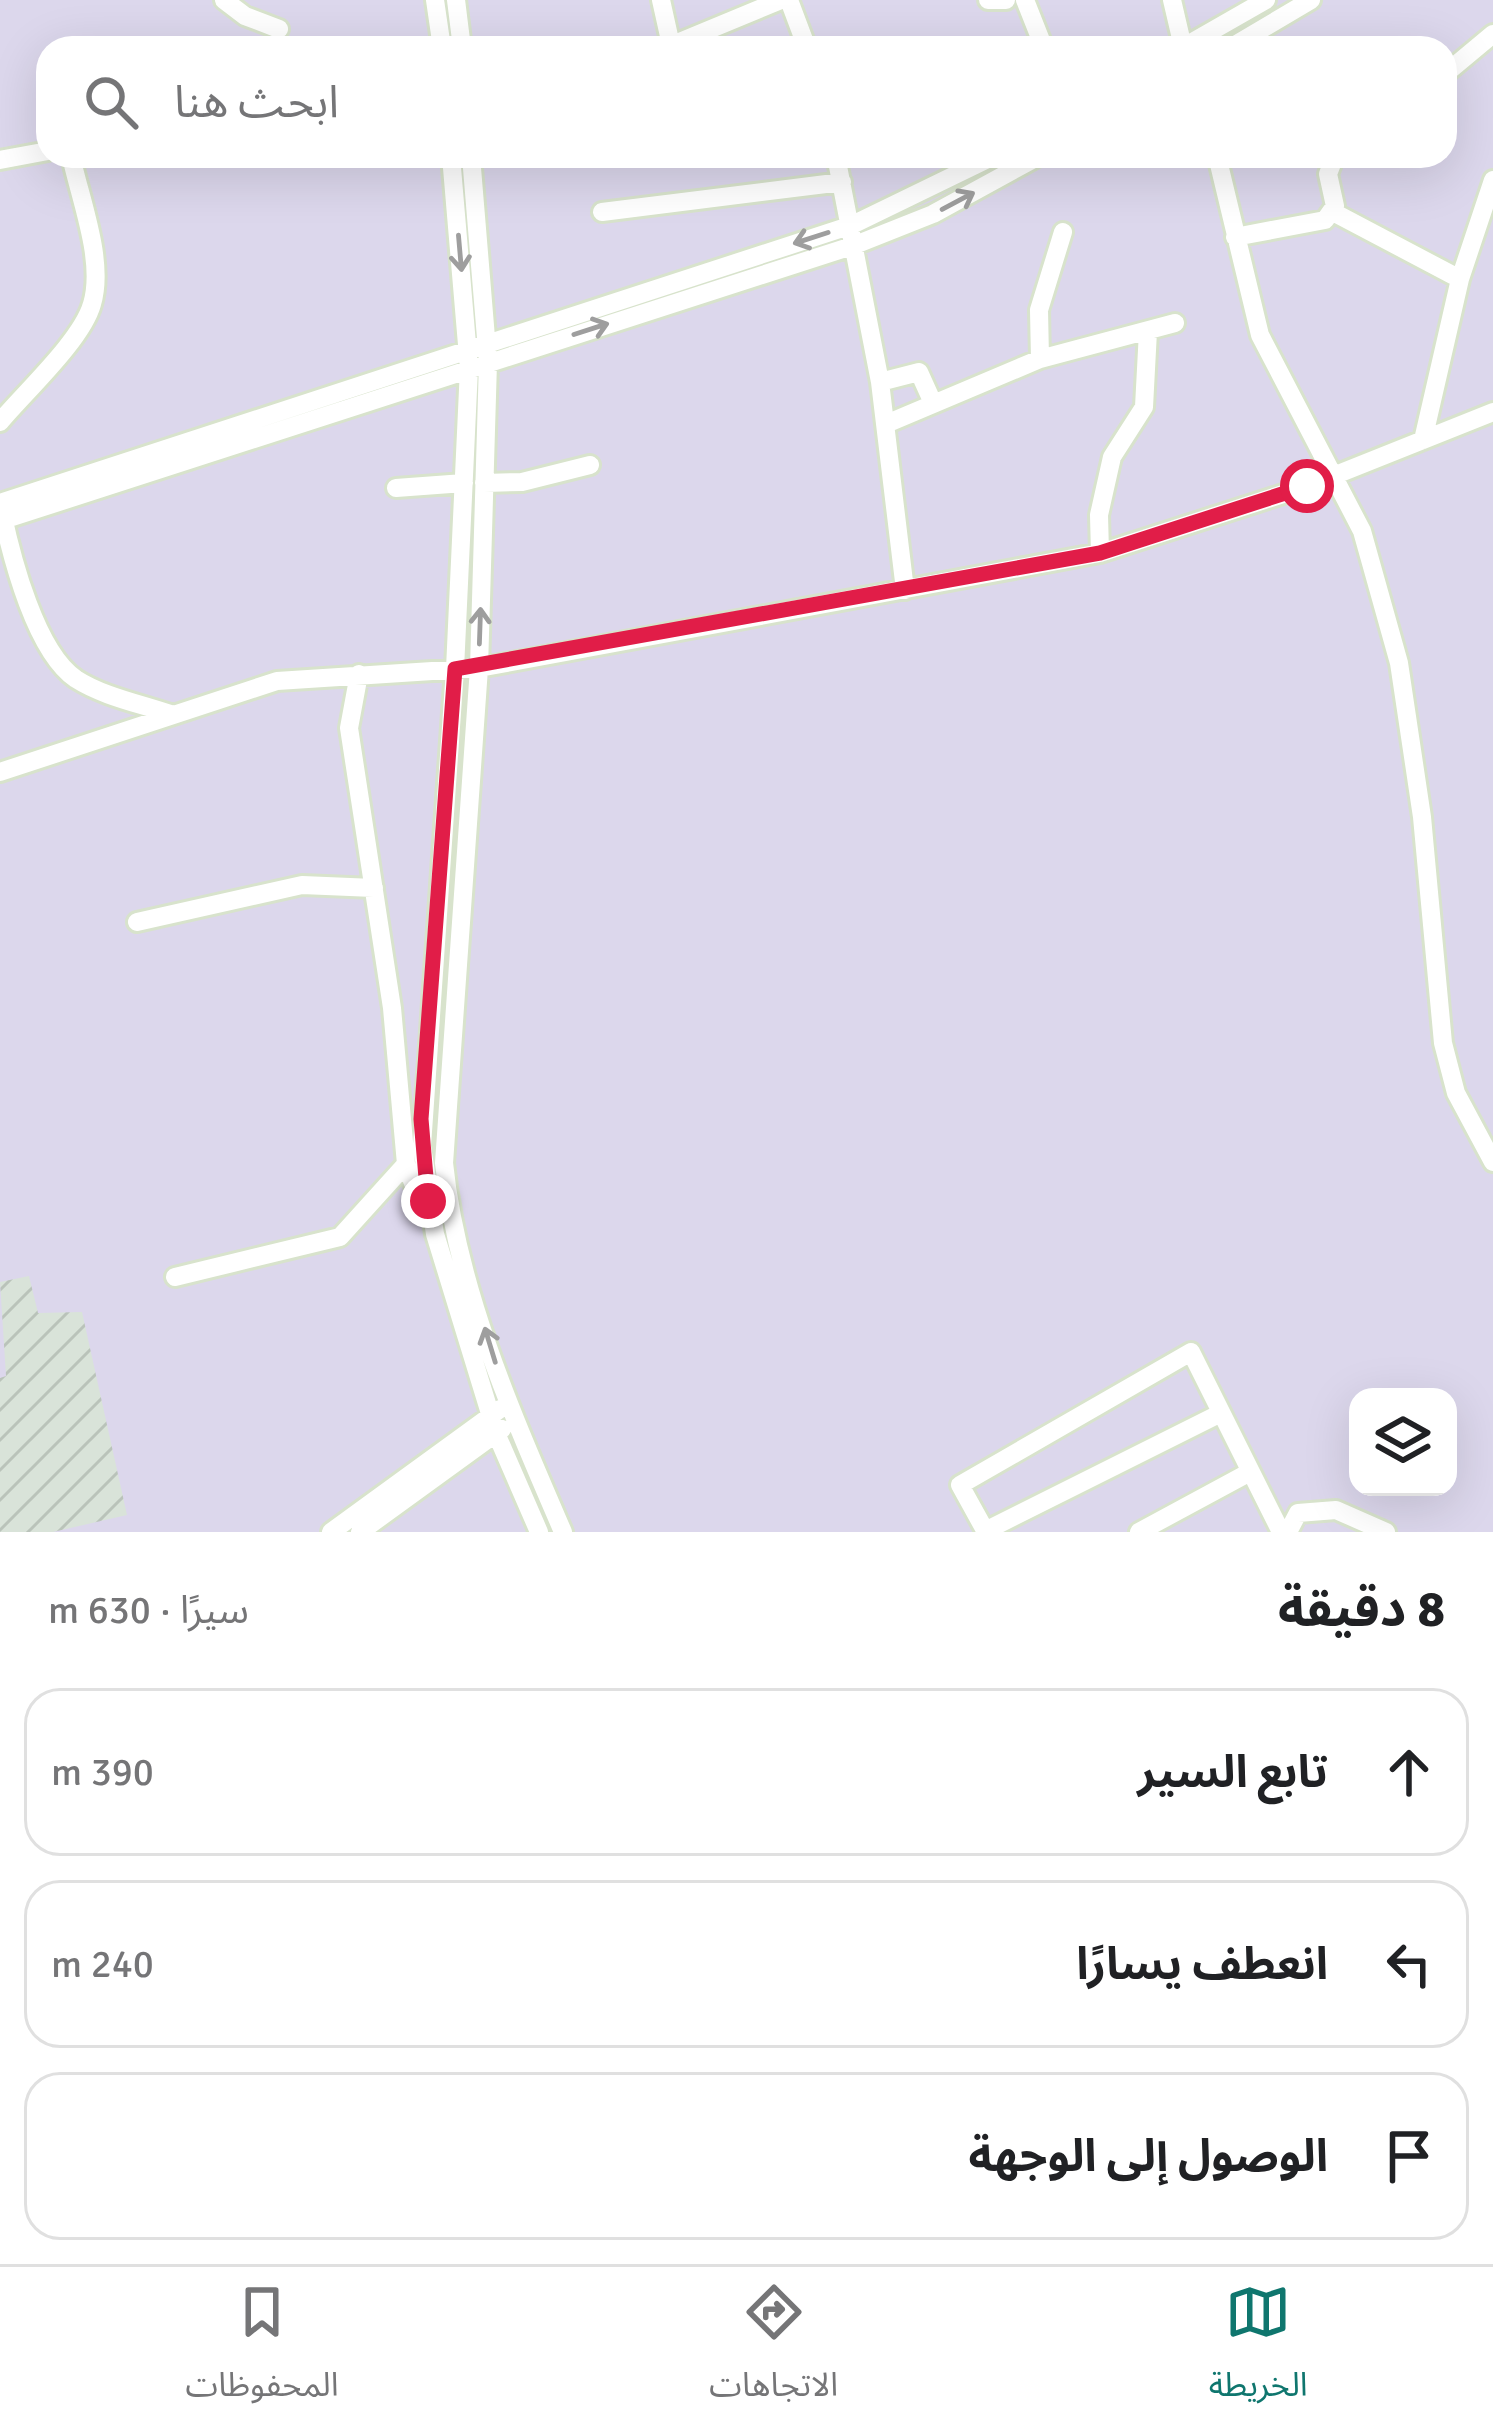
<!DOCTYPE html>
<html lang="ar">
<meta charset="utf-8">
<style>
:root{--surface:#fff;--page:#f2f2f2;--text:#202124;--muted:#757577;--line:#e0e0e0;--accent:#0f766e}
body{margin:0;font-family:Signika,"Noto Sans Arabic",sans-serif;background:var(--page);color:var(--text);direction:rtl}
.controls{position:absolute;right:36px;bottom:36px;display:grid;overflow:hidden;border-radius:24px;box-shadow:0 12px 48px #0002}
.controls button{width:108px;height:108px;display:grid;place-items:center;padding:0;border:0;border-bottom:3px solid var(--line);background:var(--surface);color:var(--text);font:60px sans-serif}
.stop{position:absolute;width:36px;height:36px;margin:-27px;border:9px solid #e11d48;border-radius:50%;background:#fff}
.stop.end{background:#e11d48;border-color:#fff;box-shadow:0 3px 12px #0008}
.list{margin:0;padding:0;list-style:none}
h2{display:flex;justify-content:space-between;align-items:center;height:156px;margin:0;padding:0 48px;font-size:51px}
h2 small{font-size:39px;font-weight:400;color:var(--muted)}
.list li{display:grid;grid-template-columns:78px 1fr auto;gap:36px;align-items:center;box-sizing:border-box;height:168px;margin:0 24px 24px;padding:0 24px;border:3px solid var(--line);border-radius:36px}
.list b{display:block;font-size:45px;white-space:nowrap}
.list em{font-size:39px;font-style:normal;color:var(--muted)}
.icon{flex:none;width:66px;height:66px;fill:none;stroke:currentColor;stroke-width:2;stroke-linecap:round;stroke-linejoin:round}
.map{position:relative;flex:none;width:1493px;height:1532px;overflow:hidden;direction:ltr}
.search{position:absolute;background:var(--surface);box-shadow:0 12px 48px #0002;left:36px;right:36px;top:36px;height:132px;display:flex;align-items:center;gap:30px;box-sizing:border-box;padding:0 42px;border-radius:36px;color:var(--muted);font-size:45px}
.sheet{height:732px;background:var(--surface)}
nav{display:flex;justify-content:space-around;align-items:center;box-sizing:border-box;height:168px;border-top:3px solid var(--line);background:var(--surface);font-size:33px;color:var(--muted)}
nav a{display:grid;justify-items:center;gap:6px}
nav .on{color:var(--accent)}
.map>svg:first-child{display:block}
.industrial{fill:url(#industrial-furrows)}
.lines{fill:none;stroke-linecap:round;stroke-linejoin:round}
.street-casing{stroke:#d8e3cc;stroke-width:24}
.street{stroke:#fff;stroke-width:18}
.oneway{stroke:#9e9e9e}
.route{stroke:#e11d48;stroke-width:15}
</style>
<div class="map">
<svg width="1493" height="1532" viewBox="0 0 1493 1532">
<defs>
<pattern id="industrial-furrows" width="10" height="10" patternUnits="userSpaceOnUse" patternTransform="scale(3)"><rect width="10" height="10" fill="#d9e3d9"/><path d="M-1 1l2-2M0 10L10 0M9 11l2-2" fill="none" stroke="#bac3ba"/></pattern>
</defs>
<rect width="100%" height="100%" fill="#dcd7ec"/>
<!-- industrial -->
<path class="industrial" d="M29 1276 38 1313 82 1312 127 1515 53 1532H0V1378L6 1376 0 1282Z"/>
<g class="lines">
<defs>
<path id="street" d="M224 0 245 16 279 29
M435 0 442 48
M456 0 462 48
M661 0 671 45
M789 0 807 48
M988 0H1006
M1025 0 1044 48
M1172 0 1183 47
M665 48 781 0
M1182 48 1266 0
M1230 48 1311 0
M1445 74 1493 34
M451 156 469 368 455 669 422 1146 435 1234 496 1433 539 1532
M471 156 488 362 479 668 444 1163C457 1290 513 1416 563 1532
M836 156 880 382 905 590
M1217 156 1260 335 1362 531 1399 663 1422 817 1443 1043 1456 1093 1493 1162
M0 160 48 151
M602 212 842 182
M1333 212 1460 279
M1235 237 1325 220 1335 206 1328 174 1335 156
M1040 359 1039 310 1063 232
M880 382 919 372 933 403
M0 422C25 392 82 340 92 304 105 261 80 199 71 156
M886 424 1040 359 1175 323
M1423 440 1460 279 1493 180
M484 483 522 482 590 465
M396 488 464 483
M0 503 852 225 994 156
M2 512C12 559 36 652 76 679 104 697 142 704 173 715
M0 521 855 245 933 214 1039 156
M1100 553 1099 515 1112 457 1144 407 1148 331
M359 674 349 728 392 1008 406 1164 414 1186 428 1201
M0 772 277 681 479 668 1100 553 1308 486 1493 412
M137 922 302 885 374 888
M175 1277 340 1237 406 1164
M985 1531 1221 1413
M331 1532 500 1409
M360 1532 502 1429
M986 1532 960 1485 1191 1352 1281 1532
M1139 1532 1250 1472
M1288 1532 1298 1513 1336 1510 1386 1532"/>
</defs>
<!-- street casing -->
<use href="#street" class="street-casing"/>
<!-- street -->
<use href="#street" class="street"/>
</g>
<!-- one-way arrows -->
<defs><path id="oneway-shaft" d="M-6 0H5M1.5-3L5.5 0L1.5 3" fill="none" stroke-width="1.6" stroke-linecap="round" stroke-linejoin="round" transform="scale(3)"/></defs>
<g class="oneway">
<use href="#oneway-shaft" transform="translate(958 201) rotate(-28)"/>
<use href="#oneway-shaft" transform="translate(811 238) rotate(162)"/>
<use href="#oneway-shaft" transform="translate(460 253) rotate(85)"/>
<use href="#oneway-shaft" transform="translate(591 329) rotate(-18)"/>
<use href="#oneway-shaft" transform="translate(480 626) rotate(-88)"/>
<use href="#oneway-shaft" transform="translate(490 1345) rotate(-107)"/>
</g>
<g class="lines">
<!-- route -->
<path class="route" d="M428 1201 421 1119 455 669 1100 553 1307 486"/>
</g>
</svg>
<div class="controls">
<button><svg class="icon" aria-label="layers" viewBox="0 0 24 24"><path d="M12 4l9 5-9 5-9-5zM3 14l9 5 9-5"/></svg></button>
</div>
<div class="stop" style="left:1307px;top:486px"></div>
<div class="stop end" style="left:428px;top:1201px"></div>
<div class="search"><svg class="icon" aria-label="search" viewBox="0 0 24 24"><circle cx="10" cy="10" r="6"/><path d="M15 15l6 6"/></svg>ابحث هنا</div>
</div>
<section class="sheet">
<h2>8 دقيقة<small>سيرًا · 630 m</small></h2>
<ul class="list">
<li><svg class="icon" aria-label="ahead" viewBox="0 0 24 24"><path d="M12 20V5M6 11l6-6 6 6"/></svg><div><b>تابع السير</b></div><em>390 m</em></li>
<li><svg class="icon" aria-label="left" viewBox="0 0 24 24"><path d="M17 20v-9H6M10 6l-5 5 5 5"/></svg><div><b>انعطف يسارًا</b></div><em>240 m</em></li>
<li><svg class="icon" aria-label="arrive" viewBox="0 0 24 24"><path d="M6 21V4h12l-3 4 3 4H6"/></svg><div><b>الوصول إلى الوجهة</b></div></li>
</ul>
</section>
<nav>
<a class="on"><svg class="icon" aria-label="map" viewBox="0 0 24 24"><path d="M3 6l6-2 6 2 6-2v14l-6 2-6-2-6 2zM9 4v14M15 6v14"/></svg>الخريطة</a>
<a><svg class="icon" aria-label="directions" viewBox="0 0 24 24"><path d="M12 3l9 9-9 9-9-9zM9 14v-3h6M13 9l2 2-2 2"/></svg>الاتجاهات</a>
<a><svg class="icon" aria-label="saved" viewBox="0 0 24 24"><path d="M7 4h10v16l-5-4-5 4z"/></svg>المحفوظات</a>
</nav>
